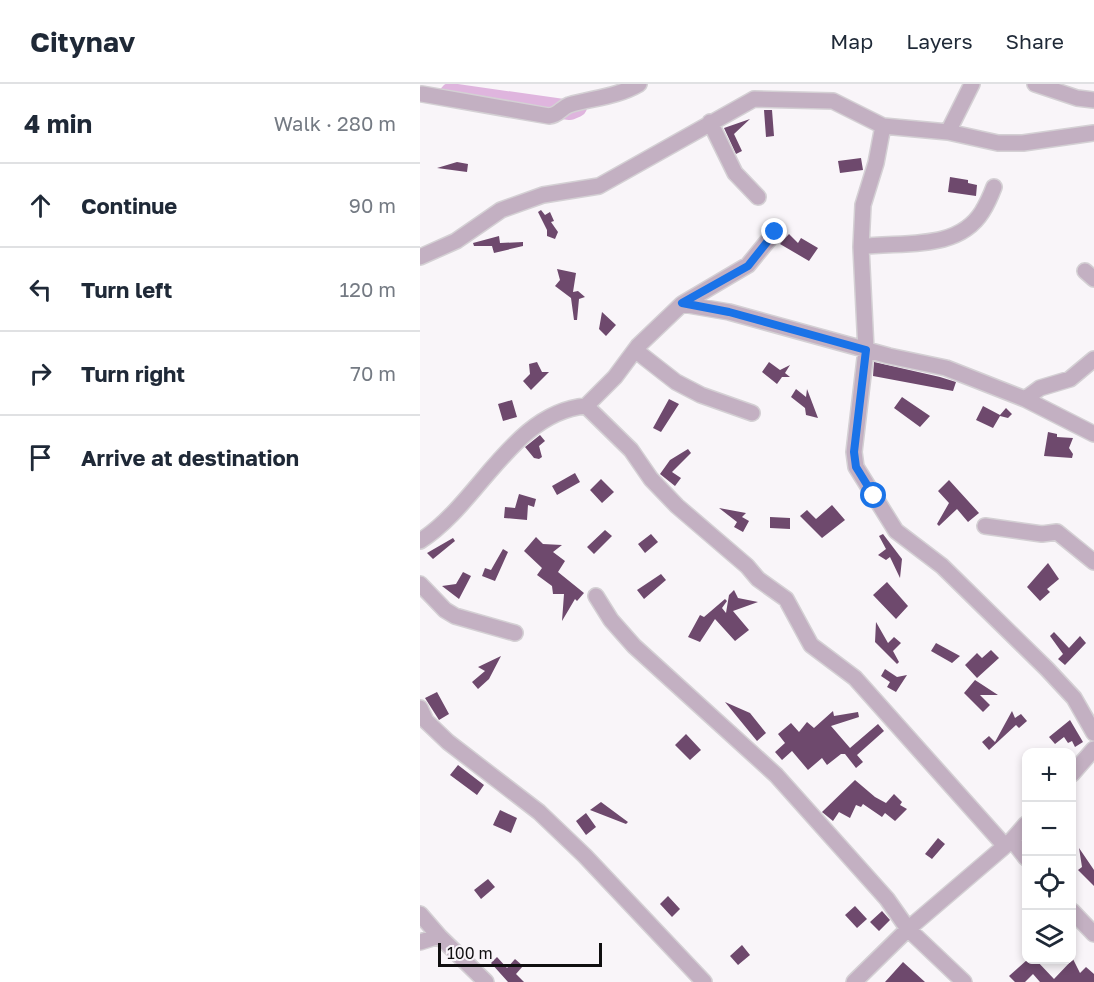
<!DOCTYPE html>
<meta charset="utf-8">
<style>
:root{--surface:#fff;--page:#f6f6f7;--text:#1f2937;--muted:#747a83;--line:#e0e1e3}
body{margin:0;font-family:"Golos Text",sans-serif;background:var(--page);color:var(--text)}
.controls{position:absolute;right:18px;bottom:18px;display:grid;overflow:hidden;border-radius:12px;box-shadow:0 3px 9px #0003}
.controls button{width:54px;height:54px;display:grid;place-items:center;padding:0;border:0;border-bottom:2px solid var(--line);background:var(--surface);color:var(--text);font:30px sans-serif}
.scale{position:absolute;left:18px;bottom:15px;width:164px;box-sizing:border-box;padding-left:6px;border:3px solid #100f10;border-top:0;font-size:16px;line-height:21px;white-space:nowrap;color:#100f10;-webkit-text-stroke:4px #f9f5f9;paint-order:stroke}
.stop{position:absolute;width:18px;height:18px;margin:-14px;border:4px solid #1a73e8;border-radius:50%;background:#fff}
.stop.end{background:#1a73e8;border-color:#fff;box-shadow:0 2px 6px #0008}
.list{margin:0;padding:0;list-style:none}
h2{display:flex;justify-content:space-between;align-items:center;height:78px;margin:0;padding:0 24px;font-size:26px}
h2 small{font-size:20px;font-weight:400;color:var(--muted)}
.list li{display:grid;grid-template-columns:39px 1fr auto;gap:18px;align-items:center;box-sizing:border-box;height:84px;padding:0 24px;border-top:2px solid var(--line)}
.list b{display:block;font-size:22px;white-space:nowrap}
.list em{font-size:20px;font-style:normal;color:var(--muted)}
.icon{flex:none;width:33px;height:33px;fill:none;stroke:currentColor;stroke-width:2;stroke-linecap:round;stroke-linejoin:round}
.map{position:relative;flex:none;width:674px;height:898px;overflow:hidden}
header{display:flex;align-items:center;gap:36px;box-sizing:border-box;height:84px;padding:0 30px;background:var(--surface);border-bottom:2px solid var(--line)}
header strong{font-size:28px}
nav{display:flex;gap:33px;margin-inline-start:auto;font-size:21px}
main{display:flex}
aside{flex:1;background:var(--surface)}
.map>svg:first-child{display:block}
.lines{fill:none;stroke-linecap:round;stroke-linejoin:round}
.river{stroke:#dfb5de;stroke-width:20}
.building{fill:#6e496d}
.minor-casing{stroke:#d4d0d4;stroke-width:18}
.minor{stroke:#c3b0c2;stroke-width:15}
.route{stroke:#1a73e8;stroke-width:8}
</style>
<header>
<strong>Citynav</strong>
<nav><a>Map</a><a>Layers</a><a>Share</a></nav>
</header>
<main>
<aside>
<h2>4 min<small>Walk · 280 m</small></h2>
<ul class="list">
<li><svg class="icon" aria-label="ahead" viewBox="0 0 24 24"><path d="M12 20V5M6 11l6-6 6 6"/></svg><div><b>Continue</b></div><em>90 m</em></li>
<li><svg class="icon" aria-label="left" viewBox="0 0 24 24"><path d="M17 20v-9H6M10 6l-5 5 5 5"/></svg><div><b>Turn left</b></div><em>120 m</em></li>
<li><svg class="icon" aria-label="right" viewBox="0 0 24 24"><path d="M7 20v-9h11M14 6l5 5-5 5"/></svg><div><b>Turn right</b></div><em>70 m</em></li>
<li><svg class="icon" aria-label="arrive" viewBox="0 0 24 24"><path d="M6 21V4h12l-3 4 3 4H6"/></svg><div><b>Arrive at destination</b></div></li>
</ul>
</aside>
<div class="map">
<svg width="674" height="898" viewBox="0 0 674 898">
<rect width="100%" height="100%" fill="#f9f5f9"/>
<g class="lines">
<!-- river -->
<path class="river" d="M30 9 150 26 157 23"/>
</g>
<!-- building -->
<path class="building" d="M344 26H352L354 52 346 53Z
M330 35 314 50 322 67 316 70 304 44Z
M441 74 443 86 420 89 418 77Z
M37 78 48 80 47 88 17 84Z
M530 93 548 96V99L557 101 556 112 528 108Z
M121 126 125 131 130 128 134 137 131 138 138 148 135 155 127 152V146L118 128Z
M369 150 378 159 381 154 398 164 389 177 360 160Z
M79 152 80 159 103 158V162L74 169 72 162H54L53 159Z
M137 185 156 189 153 208 158 207 165 213 159 215 157 236H154L151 214 135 202 140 196Z
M182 228 196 241 186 252 179 245Z
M117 278 122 288H129L111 306 103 297 110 290 109 280Z
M349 278 360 286 370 281 365 289 370 293H362L357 300 342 288Z
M454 278 520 293 536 298 533 307 453 292Z
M376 305 386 313 387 305 398 334 386 331 385 324 371 313Z
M482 313 510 332 500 343 474 324Z
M249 315 259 320 241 348 233 344Z
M92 316 97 333 83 337 78 320Z
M563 322 580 331 586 324 592 330 588 334 580 332 573 344 556 336Z
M628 348 637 350V353L653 354 649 364 653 370 652 374 624 372Z
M120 351 125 357 119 362 122 373 119 375 114 374 105 363Z
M268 365 271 369 252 388 261 394 255 402 240 390 250 376Z
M155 389 160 398 137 411 132 402Z
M181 395 194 408 182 419 170 406Z
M529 396 559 429 548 438 537 425 519 442 517 440 529 419 518 407Z
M99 410 116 415 114 423 108 421 107 436 84 434 85 423 95 424Z
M412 421 425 436 402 454 380 432 387 426 396 435Z
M299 424 326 429 322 433 329 437 323 448 314 443 317 438Z
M350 433 370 434V445L350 444Z
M185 446 192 452 174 470 167 463Z
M231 450 238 458 225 469 218 460Z
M463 450 482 475 480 494 470 473 466 476 458 471 466 465 459 452Z
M116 453 123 460 142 461 133 468 145 477 138 488 164 509 157 517 155 515 142 537 144 510H133L132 502 117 491 122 484 104 467Z
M33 454 35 457 13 475 7 469Z
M83 465 88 468 75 497 62 492 65 484 71 486Z
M628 479 639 495 627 505 630 508 620 517 607 503Z
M43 488 51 492 39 515 22 502 36 500Z
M241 490 246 496 224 515 217 506Z
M467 498 488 522 476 535 453 511Z
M314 506 318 514 338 518 313 527 329 546 315 557 295 535 280 558 268 553 280 531 284 533 305 515 307 517 302 524 306 529 309 511Z
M456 538 468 559 474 553 481 559 473 567 479 578 477 580 455 558Z
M634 548 649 564 660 552 666 559 645 581 638 575 643 570 630 552Z
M516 559 540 572 532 579 511 567Z
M571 566 579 574 557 594 545 581 557 569 562 574Z
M81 572 69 595 58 605 52 598 65 587 58 583Z
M465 585 477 593 487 591 476 608 467 603 470 598 461 592Z
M555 596 578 611H560L570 621 563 628 544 609Z
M17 608 29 630 19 636 5 614Z
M305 618 330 629 346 649 337 657Z
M413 627 414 632 438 628 439 633 411 642 430 664 458 640 464 647 437 671 443 678 436 684 425 670H421L407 681 402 674 388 686 372 667 362 676 355 668 365 659 358 650 371 639 379 648 387 638 394 644Z
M592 627 595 634 601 630 607 637 599 644 596 641 569 666 562 658 569 652 575 658Z
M650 636 663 658 655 663 652 657 648 659 644 653 635 660 629 653Z
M266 650 281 666 270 676 255 661Z
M38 681 64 701 57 711 30 691Z
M435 696 455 713 466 719 474 710 482 718 480 721 487 725 475 737 465 729 462 733 443 720 441 723 436 721 430 734 419 728 413 737 402 728Z
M181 718 208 738 206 740 170 726Z
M80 726 97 734 91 749 73 741Z
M166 729 176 743 166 751 156 737Z
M518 754 525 760 512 775 505 770Z
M659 764 674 786V802L658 786 662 783Z
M68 795 75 803 61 815 54 806Z
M248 812 260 825 252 833 240 820Z
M435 822 447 835 437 844 425 831Z
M462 827 470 836 459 847 450 838Z
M322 861 330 871 318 881 310 872Z
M77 873 87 884 95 875 103 882 96 890 104 898H88L71 879Z
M653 875 660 889 666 883 674 890V898H620L613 890 605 898H595L589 892 607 876H616L634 895Z
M483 878 505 898H465Z"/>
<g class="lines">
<defs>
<path id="minor" d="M615 0 657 14 674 16
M2 10 129 32C139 31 141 24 149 21 172 14 197 13 219 0
M290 38 315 89 338 113
M463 42 456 79 443 121 441 163 446 266 434 368 436 383 476 447 522 482 627 585 654 614 674 649
M528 48 552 0
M441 163C480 157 537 168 562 128 567 120 571 111 574 103
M0 173 36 157 81 126 123 111 179 102 334 15 413 17 463 42 528 48 578 59H603L674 49
M665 187 674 195
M262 220 328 181 355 148
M215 266 256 298 281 311 332 329
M605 315 620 304 650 295 674 275
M166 322 195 293 218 262 262 220 309 228 469 272 526 284 605 315 674 350
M565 442 622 450 637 448 674 478
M0 457C58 421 93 328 166 322L211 366 231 395 257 422 327 482 338 495 366 515 391 561 435 594 585 762
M0 500 25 526 35 532 95 549
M176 512 191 536 214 562 356 691 467 815 488 845 544 898
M0 624 6 637 28 658 119 728 165 772 284 898
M652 690 674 665
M592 756 606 774
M652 827 674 850
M0 830 19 852
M0 858 19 852 66 898
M434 898 488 845 592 756 606 740"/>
</defs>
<!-- minor casing -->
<use href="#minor" class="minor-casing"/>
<!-- minor -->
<use href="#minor" class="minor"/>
</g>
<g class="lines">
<!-- route -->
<path class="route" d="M355 148 328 182 262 219 309 228 446 266 434 368 436 383 454 412"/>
</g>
</svg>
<div class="controls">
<button>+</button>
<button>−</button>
<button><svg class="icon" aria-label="locate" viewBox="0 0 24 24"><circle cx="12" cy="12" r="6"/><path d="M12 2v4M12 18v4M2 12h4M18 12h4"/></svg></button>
<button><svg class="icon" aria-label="layers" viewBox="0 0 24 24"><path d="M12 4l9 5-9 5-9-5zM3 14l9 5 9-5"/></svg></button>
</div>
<div class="scale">100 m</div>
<div class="stop" style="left:454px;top:412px"></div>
<div class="stop end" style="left:355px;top:148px"></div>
</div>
</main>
